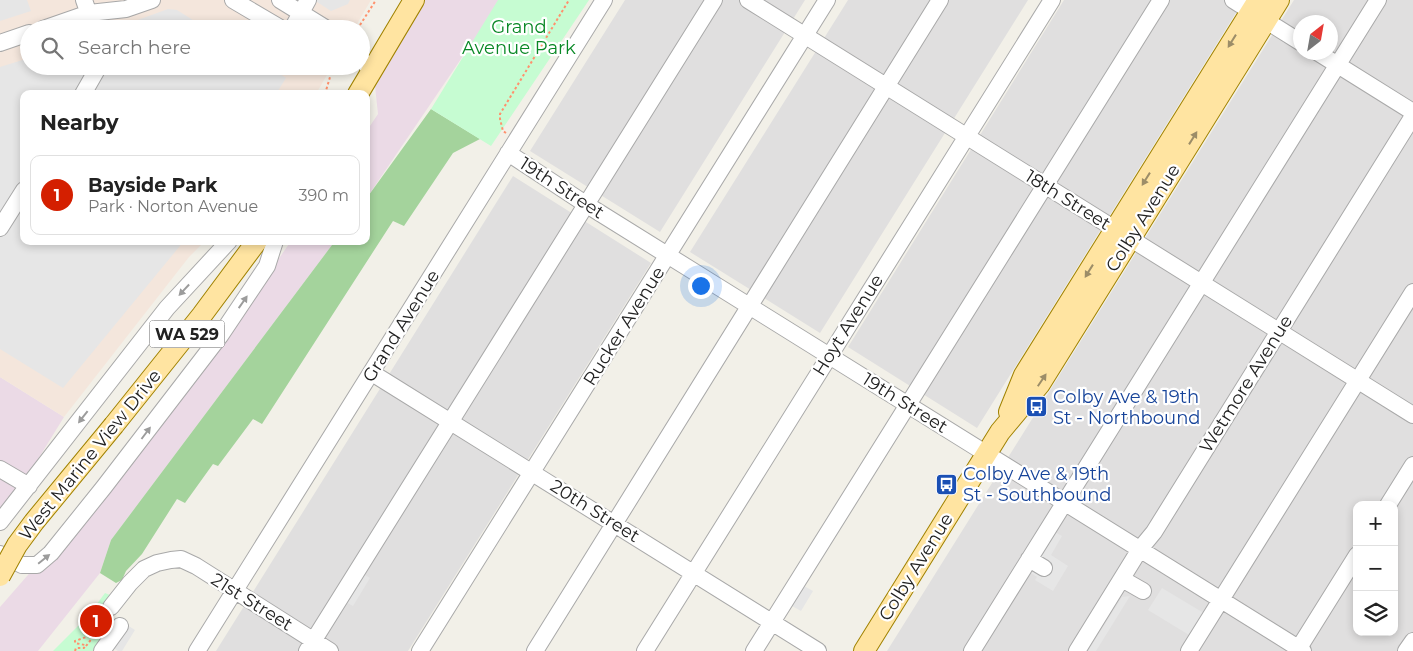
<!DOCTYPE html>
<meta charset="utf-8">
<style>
:root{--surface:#fff;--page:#f6f6f6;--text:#222;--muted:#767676;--line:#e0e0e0;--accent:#d41f00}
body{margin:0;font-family:Montserrat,sans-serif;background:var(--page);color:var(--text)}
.controls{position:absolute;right:15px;bottom:15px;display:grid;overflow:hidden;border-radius:10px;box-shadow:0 2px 8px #0003}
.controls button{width:45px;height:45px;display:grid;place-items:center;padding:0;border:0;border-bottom:1px solid var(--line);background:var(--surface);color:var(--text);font:25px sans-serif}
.compass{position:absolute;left:1293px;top:15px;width:45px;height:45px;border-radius:50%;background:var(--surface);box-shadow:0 2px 8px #0003;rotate:31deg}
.you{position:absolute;left:700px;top:285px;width:18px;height:18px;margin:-12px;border:4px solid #fff;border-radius:50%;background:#1a73e8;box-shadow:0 0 0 8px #1a73e833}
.badge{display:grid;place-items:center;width:32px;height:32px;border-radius:50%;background:var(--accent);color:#fff;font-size:16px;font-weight:700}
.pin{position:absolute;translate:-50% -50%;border:2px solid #fff;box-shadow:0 1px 5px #0006}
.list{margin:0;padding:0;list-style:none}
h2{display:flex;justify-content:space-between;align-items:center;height:65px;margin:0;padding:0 20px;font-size:21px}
h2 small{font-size:16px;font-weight:400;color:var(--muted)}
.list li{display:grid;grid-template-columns:32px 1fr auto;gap:15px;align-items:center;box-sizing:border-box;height:80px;margin:0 10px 10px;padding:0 10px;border:1px solid var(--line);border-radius:10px}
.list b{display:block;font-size:19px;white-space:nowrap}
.list p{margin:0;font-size:16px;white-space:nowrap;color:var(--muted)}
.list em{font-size:16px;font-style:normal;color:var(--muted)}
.icon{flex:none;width:28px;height:28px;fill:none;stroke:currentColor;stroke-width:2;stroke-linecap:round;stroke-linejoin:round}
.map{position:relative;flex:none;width:1413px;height:651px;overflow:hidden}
.search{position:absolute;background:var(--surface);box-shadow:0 2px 8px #0003;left:20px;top:20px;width:350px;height:55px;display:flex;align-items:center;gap:12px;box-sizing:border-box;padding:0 18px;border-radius:28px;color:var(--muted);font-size:19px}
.panel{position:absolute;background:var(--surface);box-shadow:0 2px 8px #0003;left:20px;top:90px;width:350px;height:155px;border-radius:10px}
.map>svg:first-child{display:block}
.residential{fill:#e0dfdf;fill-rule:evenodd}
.industrial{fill:#ebdae6}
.military{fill:#f4e6dc}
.forest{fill:#a4d39c}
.park{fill:#c6fcd2}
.parking{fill:#e6e6e6}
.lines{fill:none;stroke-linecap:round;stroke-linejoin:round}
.minor-casing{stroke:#a9a9a9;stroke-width:18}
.major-casing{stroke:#a08200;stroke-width:22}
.path{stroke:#ff916d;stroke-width:2;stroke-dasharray:2.5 2.5;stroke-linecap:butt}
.minor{stroke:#fff;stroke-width:16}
.major{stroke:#ffe4a1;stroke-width:20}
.major-bridge-casing{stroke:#a08200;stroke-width:22;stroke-linecap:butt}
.major-bridge{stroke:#ffe4a1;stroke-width:20}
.oneway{fill:#9c8d68}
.oneway2{fill:#9c9c9c}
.labels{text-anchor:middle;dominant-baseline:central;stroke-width:4.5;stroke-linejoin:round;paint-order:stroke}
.shield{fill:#fff;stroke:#646464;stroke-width:1}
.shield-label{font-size:16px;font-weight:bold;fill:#222}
.park-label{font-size:18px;fill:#088825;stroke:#fff}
.street-label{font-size:18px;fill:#222;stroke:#fff}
.transit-label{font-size:18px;fill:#164399;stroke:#fff;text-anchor:start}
</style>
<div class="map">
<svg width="1413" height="651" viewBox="0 0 1413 651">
<rect width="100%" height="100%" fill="#f2f0e8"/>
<!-- residential -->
<path class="residential" d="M625 0H805L660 232 530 151Z
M848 0H1028L820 333 690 252Z
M1064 0H1244L977 428 848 347Z
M1294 0H1413V651H887ZM1300 22H1330V52H1300ZM1357 505H1394V632H1357Z
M513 176 651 263 408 651H216Z"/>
<!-- industrial -->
<path class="industrial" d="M421 0H501L366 199V132L378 114 374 77Z
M291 241H335L111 540 100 573 38 651H0V607L103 489 233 325Z
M0 377 64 417 0 521Z"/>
<!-- military -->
<path class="military" d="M0 0H371L354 29H29V66H332L316 94H24V241H205L189 257 64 417 0 377Z"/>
<!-- forest -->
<path class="forest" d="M431 109 480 139 453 153 404 226 393 221 262 424 253 419 218 466 213 464 185 503 177 499 142 554 126 571 122 580 116 583 100 573 111 540 335 241H366V199Z"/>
<!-- park -->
<path class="park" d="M498 0H589L491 146 431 109Z
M105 593 110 595 97 612 112 624 93 651H53L87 617Z"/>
<!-- parking -->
<path class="parking" d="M0 0H27L31 11 0 21Z
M314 0H350L348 4 331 11Z
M168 9 177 10 207 29H113Z
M29 58V66H268L286 78 276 94H24V241H184L63 388 0 349V67Z
M1053 531 1062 536 1051 555 1068 566 1053 591 1035 580 1037 577 1028 571Z
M360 572 370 578 353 606 344 601Z
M804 586 813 591 801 611 792 606Z
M1162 588 1207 615 1194 638 1148 610Z
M1130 596 1096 651H1088L1122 597Z
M124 623 135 630 122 651H118L110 646Z"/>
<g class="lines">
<defs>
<path id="minor" d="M84 0 94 29
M233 0 282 29
M280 0 327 29
M748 0 1413 415
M1233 0 1300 42
M43 29 89 13 126 9 152 0
M292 29 308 0
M0 43 29 33
M1317 52 1413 112
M361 59 372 71
M83 94 99 66
M508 153 587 205 1303 651
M0 228 24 190
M372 373 818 651
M0 469 29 486
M1388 505 1413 465
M0 522 167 308 229 241
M0 554 22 565H37L51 553 104 487 220 336 267 266 275 241
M1029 559 1044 568
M1122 579 1143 591
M111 607 130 583 144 569 157 563 171 560 181 559 196 566 330 651
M102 651 120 626
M197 651 604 0
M307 651 714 0
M420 651 827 0
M535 651 940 0
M645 651 1052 0
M754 651 1161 0
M972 651 1378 0
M1077 651 1140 549 1154 532 1413 116
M1189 651 1413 292
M1297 651 1357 555
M1406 651 1413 641"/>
<path id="major" d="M358 94 414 0
M1009 412 1024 375 1258 0
M114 425 202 315 257 241
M864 651 1000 432 1040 384 1279 0"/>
</defs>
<!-- minor casing -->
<use href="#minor" class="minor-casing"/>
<!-- major casing -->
<use href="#major" class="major-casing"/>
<!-- path -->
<path class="path" d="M360 25 376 0
M325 94 330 77
M506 133 503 131 500 119V114L569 0
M86 646 97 632
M75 651 76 648H84L85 645 75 643V641L92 635V620L97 614 99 616 96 625 100 628 104 620"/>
<!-- minor -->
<use href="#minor" class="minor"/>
<!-- major -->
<use href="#major" class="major"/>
<defs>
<path id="major-bridge" d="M0 576 17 545 34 522 114 425"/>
</defs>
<!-- major-bridge casing -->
<use href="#major-bridge" class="major-bridge-casing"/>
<!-- major-bridge -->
<use href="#major-bridge" class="major-bridge"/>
</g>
<!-- one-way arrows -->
<defs><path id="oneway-solid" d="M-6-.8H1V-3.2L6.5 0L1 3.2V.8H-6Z" transform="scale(1.25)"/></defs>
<g class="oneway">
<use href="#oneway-solid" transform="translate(1232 41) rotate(122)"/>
<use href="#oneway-solid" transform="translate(1193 138) rotate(-58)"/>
<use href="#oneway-solid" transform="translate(1146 179) rotate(122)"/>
<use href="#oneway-solid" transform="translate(1089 271) rotate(122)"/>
<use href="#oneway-solid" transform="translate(1042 380) rotate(-56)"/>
</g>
<g class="oneway2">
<use href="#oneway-solid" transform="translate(184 290) rotate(133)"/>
<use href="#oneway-solid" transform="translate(243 302) rotate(-55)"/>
<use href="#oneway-solid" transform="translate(83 417) rotate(128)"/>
<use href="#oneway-solid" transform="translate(146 433) rotate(-53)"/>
<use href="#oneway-solid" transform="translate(44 559) rotate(-39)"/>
</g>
<!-- icons -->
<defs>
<symbol id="bus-square" viewBox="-11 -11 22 22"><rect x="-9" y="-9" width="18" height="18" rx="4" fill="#1a4fb4" stroke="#fff"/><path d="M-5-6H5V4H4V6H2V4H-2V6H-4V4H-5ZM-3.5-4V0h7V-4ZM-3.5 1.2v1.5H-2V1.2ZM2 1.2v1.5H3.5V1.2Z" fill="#fff"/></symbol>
</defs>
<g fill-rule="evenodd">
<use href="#bus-square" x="1024" y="394" width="25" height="25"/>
<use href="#bus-square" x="934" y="472" width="25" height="25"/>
</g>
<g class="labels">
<!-- shield labels -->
<rect class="shield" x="149.5" y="320.5" width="75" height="27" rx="4"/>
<g class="shield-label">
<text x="187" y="334">WA 529</text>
</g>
<!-- park labels -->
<g class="park-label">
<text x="519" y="27">Grand<tspan x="519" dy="21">Avenue Park</tspan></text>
</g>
<!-- street labels -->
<g class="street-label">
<text transform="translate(562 188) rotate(33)">19th Street</text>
<text transform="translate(1068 200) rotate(32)">18th Street</text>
<text transform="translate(1143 218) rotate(-58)">Colby Avenue</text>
<text transform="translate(848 325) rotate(-58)">Hoyt Avenue</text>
<text transform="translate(401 326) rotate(-58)">Grand Avenue</text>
<text transform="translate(624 326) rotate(-58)">Rucker Avenue</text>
<text transform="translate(1246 384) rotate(-58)">Wetmore Avenue</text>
<text transform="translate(905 403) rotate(32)">19th Street</text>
<text transform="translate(90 455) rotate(-51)">West Marine View Drive</text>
<text transform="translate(595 511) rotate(32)">20th Street</text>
<text transform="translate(916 567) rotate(-58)">Colby Avenue</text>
<text transform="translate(252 602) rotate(32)">21st Street</text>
</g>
<!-- transit labels -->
<g class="transit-label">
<text x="1053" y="397">Colby Ave &amp; 19th<tspan x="1053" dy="21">St - Northbound</tspan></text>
<text x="963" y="474">Colby Ave &amp; 19th<tspan x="963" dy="21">St - Southbound</tspan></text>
</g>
</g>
</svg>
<div class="controls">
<button>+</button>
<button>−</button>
<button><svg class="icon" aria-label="layers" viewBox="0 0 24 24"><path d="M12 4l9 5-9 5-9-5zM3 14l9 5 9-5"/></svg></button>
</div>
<svg class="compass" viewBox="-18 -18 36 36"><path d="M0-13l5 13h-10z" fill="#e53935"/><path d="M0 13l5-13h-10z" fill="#767676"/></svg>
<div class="you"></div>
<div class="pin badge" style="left:96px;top:621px">1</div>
<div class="search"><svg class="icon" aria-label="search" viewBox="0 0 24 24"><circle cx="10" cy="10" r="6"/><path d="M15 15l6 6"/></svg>Search here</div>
<section class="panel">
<h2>Nearby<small></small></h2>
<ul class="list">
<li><span class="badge">1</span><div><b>Bayside Park</b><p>Park · Norton Avenue</p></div><em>390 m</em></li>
</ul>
</section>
</div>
